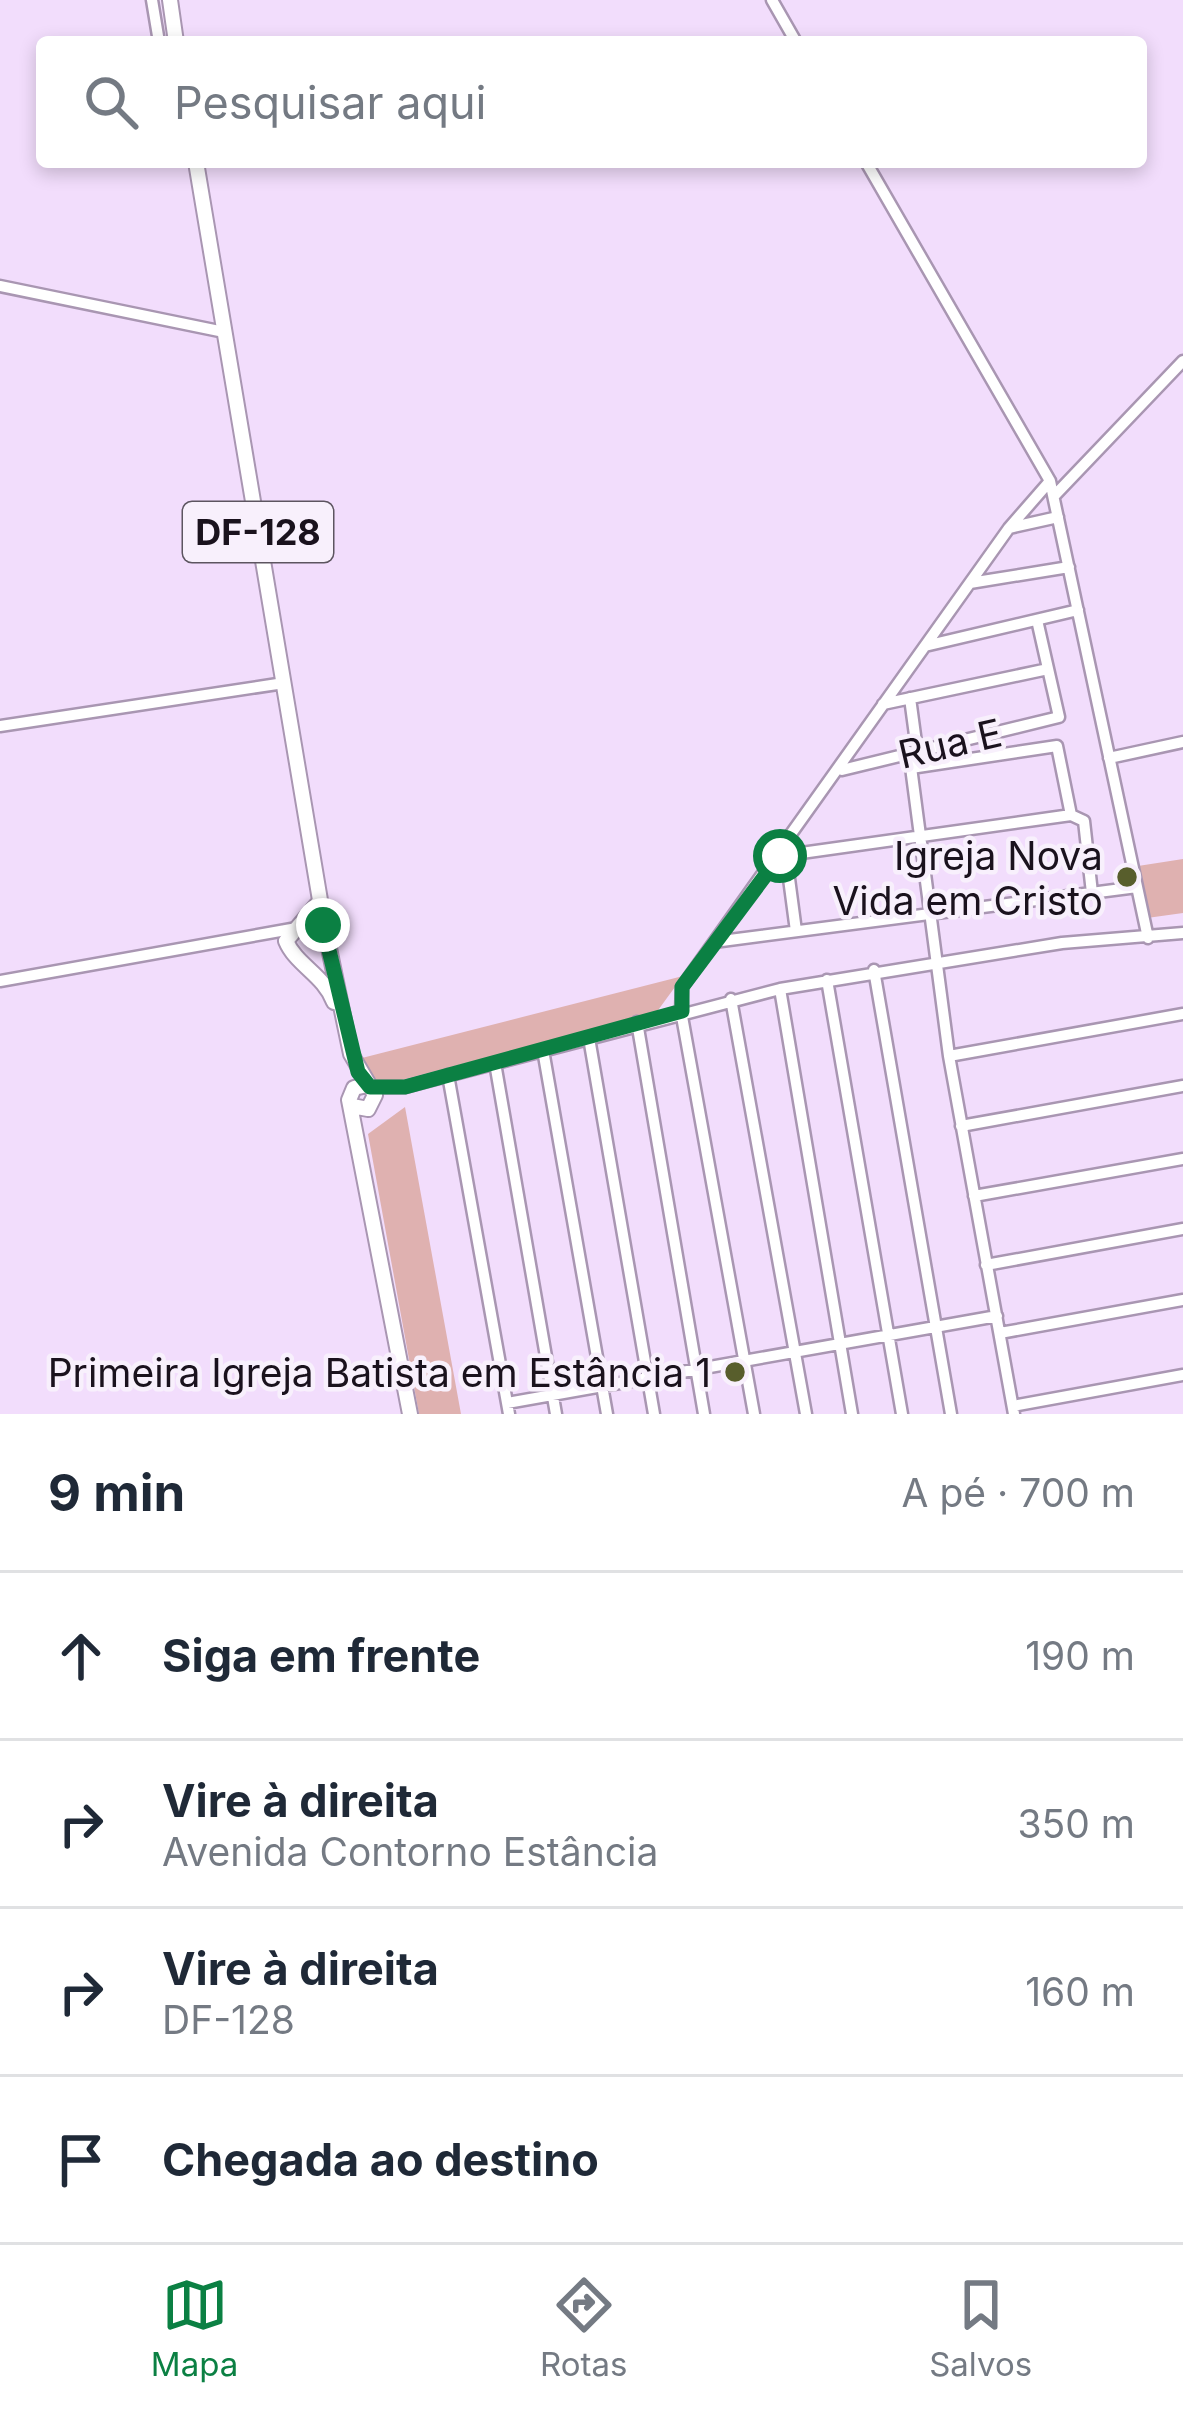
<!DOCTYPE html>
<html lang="pt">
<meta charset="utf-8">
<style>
:root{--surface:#fff;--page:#f6f6f7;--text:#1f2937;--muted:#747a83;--line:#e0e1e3;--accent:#0b8043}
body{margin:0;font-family:Inter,sans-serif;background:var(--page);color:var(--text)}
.stop{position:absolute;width:36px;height:36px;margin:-27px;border:9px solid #0b8043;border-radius:50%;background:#fff}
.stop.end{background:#0b8043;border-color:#fff;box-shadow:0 3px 12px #0008}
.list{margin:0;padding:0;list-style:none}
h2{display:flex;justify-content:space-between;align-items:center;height:156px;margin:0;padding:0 48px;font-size:51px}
h2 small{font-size:39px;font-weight:400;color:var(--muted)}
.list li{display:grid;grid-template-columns:78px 1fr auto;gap:36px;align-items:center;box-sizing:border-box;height:168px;padding:0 48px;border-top:3px solid var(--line)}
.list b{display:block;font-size:45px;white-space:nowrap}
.list p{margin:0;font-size:39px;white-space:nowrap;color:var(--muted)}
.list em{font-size:39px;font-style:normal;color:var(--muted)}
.icon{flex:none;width:66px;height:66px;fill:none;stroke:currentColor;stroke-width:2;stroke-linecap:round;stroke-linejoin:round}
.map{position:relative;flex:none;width:1183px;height:1414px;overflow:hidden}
.search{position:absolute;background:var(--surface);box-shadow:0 6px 18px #0003;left:36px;right:36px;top:36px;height:132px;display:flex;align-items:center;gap:30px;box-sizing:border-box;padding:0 42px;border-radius:12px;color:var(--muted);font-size:45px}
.sheet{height:828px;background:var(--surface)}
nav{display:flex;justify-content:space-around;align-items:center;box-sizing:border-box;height:168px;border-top:3px solid var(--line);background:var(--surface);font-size:33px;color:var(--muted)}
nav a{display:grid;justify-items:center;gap:6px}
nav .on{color:var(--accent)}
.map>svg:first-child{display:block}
.park{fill:#dfb1b0}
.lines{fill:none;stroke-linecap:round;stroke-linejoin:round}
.minor-casing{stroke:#a996b2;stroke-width:15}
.major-casing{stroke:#a996b2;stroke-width:18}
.minor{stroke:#fff;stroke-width:10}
.major{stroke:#fff;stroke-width:14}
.route{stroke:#0b8043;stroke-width:15}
.poi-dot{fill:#585e2c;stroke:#f8f0fc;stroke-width:4.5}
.labels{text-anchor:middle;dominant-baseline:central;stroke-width:9;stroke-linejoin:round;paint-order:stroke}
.shield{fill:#f8f0fc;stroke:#5d5560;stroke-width:3}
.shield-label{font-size:36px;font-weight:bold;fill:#1a121d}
.street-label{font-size:39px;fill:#1a121d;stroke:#f8f0fc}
.poi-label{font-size:39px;fill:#1a121d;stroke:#f8f0fc;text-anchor:end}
</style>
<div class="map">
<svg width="1183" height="1414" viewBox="0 0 1183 1414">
<rect width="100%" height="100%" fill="#f2ddfc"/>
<!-- park -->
<path class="park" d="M1183 859V913L1147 918 1138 866Z
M683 976 656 1013 394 1082H373L358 1059Z
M405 1107 461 1414H419L368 1134Z"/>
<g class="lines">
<defs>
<path id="minor" d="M152 0 159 42
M772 0 796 42
M866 162 1050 481 1148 938
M0 286 224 332
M1055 495 1183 361
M1009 528 1058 517
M970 583 1069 567
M925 646 1078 610
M910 698 917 750
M883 704 1048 669
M0 726 284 683
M909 752 949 1056 1014 1414
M1109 758 1183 742
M911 768 1057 746 1071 815
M842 770 1059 717 1037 620
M780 856 1071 815 1084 821 1092 893
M786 856 796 931
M714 942 1137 887
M874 970 951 1414
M827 980 902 1414
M0 981 297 928
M780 989 852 1414
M731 999 806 1414
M637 1022 704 1414
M589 1038 654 1414
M543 1050 607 1414
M949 1056 1183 1014
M495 1063 556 1414
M448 1075 509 1414
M370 1087H405L780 989 1062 943 1183 933
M961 1126 1183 1086
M974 1196 1183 1159
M986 1265 1183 1229
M1000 1333 1183 1300
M507 1403 997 1316
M1013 1406 1183 1375
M754 1414 681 1011 682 987 1009 528 1050 481"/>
<path id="major" d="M170 0 176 42
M196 162 324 924 351 1054 375 1095 368 1109 352 1106
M320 901 286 941C296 965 324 975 334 1002
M367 1085 354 1088 349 1100 410 1414"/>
</defs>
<!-- minor casing -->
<use href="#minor" class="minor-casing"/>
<!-- major casing -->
<use href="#major" class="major-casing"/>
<!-- minor -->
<use href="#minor" class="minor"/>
<!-- major -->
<use href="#major" class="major"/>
</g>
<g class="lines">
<!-- route -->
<path class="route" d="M323 925 358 1072 370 1087H405L682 1011V987L780 856"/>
</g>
<!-- markers -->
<g class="poi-dot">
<circle cx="1127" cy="877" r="12"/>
<circle cx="735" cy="1372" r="12"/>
</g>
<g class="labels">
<!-- shield labels -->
<rect class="shield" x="183" y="502" width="150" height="60" rx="9"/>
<g class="shield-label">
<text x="258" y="532">DF-128</text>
</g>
<!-- street labels -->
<g class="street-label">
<text transform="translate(950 743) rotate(-13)">Rua E</text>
</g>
<!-- poi labels -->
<g class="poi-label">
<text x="1103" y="855">Igreja Nova<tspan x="1103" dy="45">Vida em Cristo</tspan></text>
<text x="711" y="1372">Primeira Igreja Batista em Estância 1</text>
</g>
</g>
</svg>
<div class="stop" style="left:780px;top:856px"></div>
<div class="stop end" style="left:323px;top:925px"></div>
<div class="search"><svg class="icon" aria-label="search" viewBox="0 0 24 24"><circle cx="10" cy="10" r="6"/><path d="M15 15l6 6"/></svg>Pesquisar aqui</div>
</div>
<section class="sheet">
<h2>9 min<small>A pé · 700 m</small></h2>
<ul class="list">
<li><svg class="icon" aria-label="ahead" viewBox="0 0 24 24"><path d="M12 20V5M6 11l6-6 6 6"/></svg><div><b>Siga em frente</b></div><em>190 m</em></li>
<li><svg class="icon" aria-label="right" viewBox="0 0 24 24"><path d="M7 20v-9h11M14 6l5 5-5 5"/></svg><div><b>Vire à direita</b><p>Avenida Contorno Estância</p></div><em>350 m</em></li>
<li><svg class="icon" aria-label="right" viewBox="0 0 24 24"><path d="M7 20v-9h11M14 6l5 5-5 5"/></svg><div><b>Vire à direita</b><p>DF-128</p></div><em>160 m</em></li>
<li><svg class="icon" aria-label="arrive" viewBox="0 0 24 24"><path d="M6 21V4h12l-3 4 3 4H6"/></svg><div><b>Chegada ao destino</b></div></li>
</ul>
</section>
<nav>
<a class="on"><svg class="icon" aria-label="map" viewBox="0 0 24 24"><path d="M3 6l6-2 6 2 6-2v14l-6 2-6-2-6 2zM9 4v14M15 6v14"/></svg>Mapa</a>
<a><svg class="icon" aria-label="directions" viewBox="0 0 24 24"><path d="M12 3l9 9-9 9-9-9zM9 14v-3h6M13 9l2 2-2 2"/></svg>Rotas</a>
<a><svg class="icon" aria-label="saved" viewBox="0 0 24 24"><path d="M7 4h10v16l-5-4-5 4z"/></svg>Salvos</a>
</nav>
